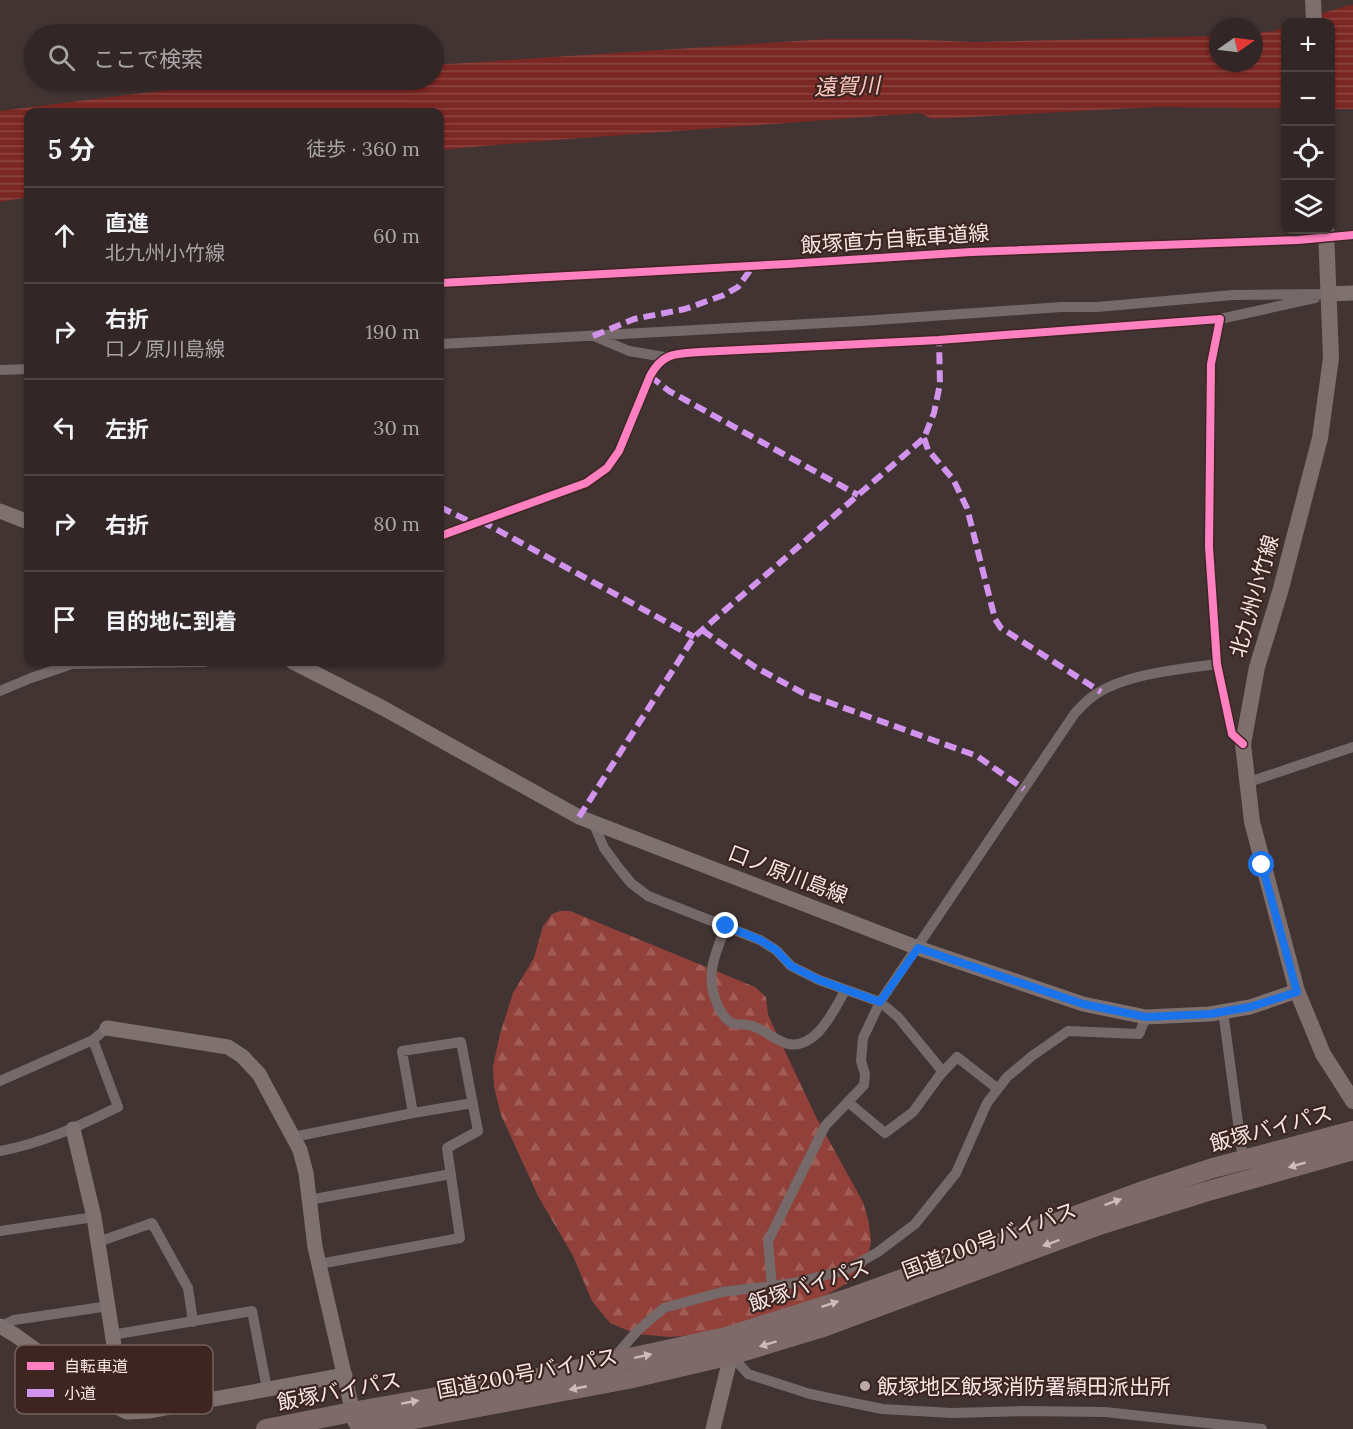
<!DOCTYPE html>
<html lang="ja">
<meta charset="utf-8">
<style>
:root{--surface:#322726;--page:#3a2f2e;--text:#f1f3f6;--muted:#a8a5a7;--line:#4d4443}
body{margin:0;font-family:Lora,"Noto Sans JP",serif;background:var(--page);color:var(--text)}
.controls{position:absolute;right:18px;top:18px;display:grid;overflow:hidden;border-radius:12px;box-shadow:0 2px 4px #0004}
.controls button{width:54px;height:54px;display:grid;place-items:center;padding:0;border:0;border-bottom:2px solid var(--line);background:var(--surface);color:var(--text);font:30px sans-serif}
.compass{position:absolute;left:1209px;top:18px;width:54px;height:54px;border-radius:50%;background:var(--surface);box-shadow:0 2px 4px #0004;rotate:76deg}
.stop{position:absolute;width:18px;height:18px;margin:-14px;border:4px solid #1a73e8;border-radius:50%;background:#fff}
.stop.end{background:#1a73e8;border-color:#fff;box-shadow:0 2px 6px #0008}
.list{margin:0;padding:0;list-style:none}
h2{display:flex;justify-content:space-between;align-items:center;height:78px;margin:0;padding:0 24px;font-size:26px}
h2 small{font-size:20px;font-weight:400;color:var(--muted)}
.list li{display:grid;grid-template-columns:39px 1fr auto;gap:18px;align-items:center;box-sizing:border-box;height:96px;padding:0 24px;border-top:2px solid var(--line)}
.list b{display:block;font-size:22px;white-space:nowrap}
.list p{margin:0;font-size:20px;white-space:nowrap;color:var(--muted)}
.list em{font-size:20px;font-style:normal;color:var(--muted)}
.icon{flex:none;width:33px;height:33px;fill:none;stroke:currentColor;stroke-width:2;stroke-linecap:round;stroke-linejoin:round}
.map{position:relative;flex:none;width:1353px;height:1429px;overflow:hidden}
.search{position:absolute;background:var(--surface);box-shadow:0 2px 4px #0004;left:24px;top:24px;width:420px;height:66px;display:flex;align-items:center;gap:15px;box-sizing:border-box;padding:0 21px;border-radius:33px;color:var(--muted);font-size:22px}
.panel{position:absolute;background:var(--surface);box-shadow:0 2px 4px #0004;left:24px;top:108px;width:420px;height:558px;border-radius:12px}
.map>svg:first-child{display:block}
.forest{fill:url(#forest-firs)}
.water{fill:url(#water-rules)}
.lines{fill:none;stroke-linecap:round;stroke-linejoin:round}
.street{stroke:#756a69;stroke-width:10}
.secondary{stroke:#7e716f;stroke-width:15}
.primary{stroke:#7e6e6c;stroke-width:16}
.highway{stroke:#7e6b69;stroke-width:20}
.quiet{stroke:#d193ec;stroke-width:6;stroke-dasharray:12 6;stroke-linecap:butt}
.cycleway-casing{stroke:#3d2522;stroke-width:11}
.cycleway{stroke:#ff80c0;stroke-width:8}
.oneway{fill:#cdbcb9}
.route{stroke:#1a73e8;stroke-width:8}
.poi-dot{fill:#b8a8a6;stroke:#3d2522;stroke-width:2}
.labels{text-anchor:middle;dominant-baseline:central;stroke-width:4.5;stroke-linejoin:round;paint-order:stroke}
.street-label{font-size:21px;fill:#f7e7e4;stroke:#3d2522}
.poi-label{font-size:21px;fill:#f7e7e4;stroke:#3d2522;text-anchor:start}
.water-label{font-size:22px;font-style:italic;fill:#fec8c1;stroke:#3d2522}
.key{fill:#3d2522;stroke:#755f5c;stroke-width:1.5}
.key-label{font-size:16px;fill:#f7e7e4}
</style>
<div class="map">
<svg width="1353" height="1429" viewBox="0 0 1353 1429">
<defs>
<pattern id="forest-firs" width="22" height="20" patternUnits="userSpaceOnUse" patternTransform="scale(1.5)"><rect width="22" height="20" fill="#92403a"/><path d="M5 1l3.5 6h-7zM16 11l3.5 6h-7z" fill="#a25c56"/></pattern>
<pattern id="water-rules" width="6" height="5" patternUnits="userSpaceOnUse" patternTransform="scale(1.5)"><rect width="6" height="5" fill="#7b2723"/><path d="M0 2.5h6" fill="none" stroke="#8e4643"/></pattern>
</defs>
<rect width="100%" height="100%" fill="#423432"/>
<!-- forest -->
<path class="forest" d="M560 911H570L755 987 766 997 768 1015 816 1117 863 1202 869 1223 871 1242 866 1265 851 1281 817 1300 713 1333 670 1337 636 1334 610 1323 592 1301 573 1256 538 1196 501 1115 494 1087 493 1066 500 1034 513 993 534 958 543 926 552 914Z"/>
<!-- water -->
<path class="water" d="M1349 5H1353V109H1331L1330 22H1294Z
M1285 25V108L1154 107 933 119 919 113C760 126 599 135 440 150V112H28V197L0 202V111L246 80H434V65L827 39H904L974 42 1218 36V63H1254V33L1275 31Z"/>
<g class="lines">
<!-- street -->
<path class="street" d="M1220 319 1315 298
M596 337 629 351 664 357
M440 344 861 321 1061 307H1097L1233 295 1329 294
M0 370 28 369
M440 536 586 483 607 468 619 451 650 376C663 352 676 354 700 352L939 340 1220 319 1211 364 1209 547 1217 664 1232 734 1243 744
M0 691 31 678 72 664 205 662
M1246 783 1353 747
M593 822 604 848 618 867 631 883 648 896 760 940 776 950 791 966 819 980 880 1002 898 1017 943 1072
M726 926C715 955 704 975 718 1006 721 1012 726 1020 732 1023 739 1026 748 1023 755 1027 766 1031 776 1041 788 1044 817 1049 833 1011 845 991
M1223 1011 1243 1160
M0 1081 93 1040 107 1028
M848 1102 885 1133 913 1112 940 1075 957 1057 998 1089
M413 1113 473 1103
M293 1137 413 1113 402 1051 461 1042 478 1131 447 1148 460 1238 319 1264
M0 1151C43 1143 79 1126 118 1107L93 1040
M309 1200 451 1174
M0 1231 94 1217
M98 1242 152 1223 188 1288 193 1322
M772 1287 768 1241 825 1126 864 1085 865 1074 861 1061 863 1038 880 1002 1075 713C1081 707 1086 701 1092 697 1122 674 1180 669 1217 664
M1 1326 14 1320 109 1306
M112 1335 252 1311 267 1389
M731 1355 748 1374 810 1394 882 1409 952 1413 1023 1411 1105 1412 1262 1429
M612 1360 638 1330 664 1308 722 1292 794 1283 846 1270 878 1252 915 1224 956 1173 987 1103 1007 1077 1032 1056 1068 1031 1139 1034 1146 1017"/>
<!-- secondary -->
<path class="secondary" d="M1329 294 1353 293
M0 511 28 522
M293 662 383 708 579 817 918 948 1083 1004 1146 1017 1210 1014 1250 1007 1297 991
M107 1028 228 1047 242 1056 259 1074 300 1150 306 1173 315 1247 355 1422
M73 1129 94 1217 124 1410
M0 1326 15 1335 114 1406 127 1412 148 1411 345 1375
M713 1429 731 1355 729 1345"/>
<!-- primary -->
<path class="primary" d="M1313 0 1314 22
M1326 230 1331 358 1320 438 1280 592 1257 667 1243 744 1252 822 1297 991 1323 1054 1353 1101"/>
<!-- highway -->
<path class="highway" d="M266 1429 352 1412 511 1384 726 1337 853 1297 1149 1189 1213 1168 1353 1131
M360 1429 628 1379 731 1355 820 1328 1096 1226 1205 1192 1353 1150"/>
<!-- quiet -->
<path class="quiet" d="M593 336 634 319 685 309 724 295 738 287 753 266
M650 376 669 391 858 495
M924 438 928 450 953 479 967 508 995 619 1001 628 1101 692
M440 507 473 523
M481 521 694 637
M702 630 755 667 803 693 977 756 1024 789
M579 817 694 637 924 438 934 413 940 384 939 340"/>
<defs>
<path id="cycleway" d="M440 283 787 264 971 252 1298 240 1353 235
M440 536 586 483 607 468 619 451 650 376C663 352 676 354 700 352L939 340 1220 319 1211 364 1209 547 1217 664 1232 734 1243 744"/>
</defs>
<!-- cycleway casing -->
<use href="#cycleway" class="cycleway-casing"/>
<!-- cycleway -->
<use href="#cycleway" class="cycleway"/>
</g>
<!-- one-way arrows -->
<defs><path id="oneway-solid" d="M-6-.8H1V-3.2L6.5 0L1 3.2V.8H-6Z" transform="scale(1.5)"/></defs>
<g class="oneway">
<use href="#oneway-solid" transform="translate(1297 1165) rotate(164)"/>
<use href="#oneway-solid" transform="translate(1113 1202) rotate(-20)"/>
<use href="#oneway-solid" transform="translate(1051 1243) rotate(160)"/>
<use href="#oneway-solid" transform="translate(830 1304) rotate(-18)"/>
<use href="#oneway-solid" transform="translate(768 1344) rotate(163)"/>
<use href="#oneway-solid" transform="translate(643 1356) rotate(-12)"/>
<use href="#oneway-solid" transform="translate(578 1388) rotate(169)"/>
<use href="#oneway-solid" transform="translate(410 1402) rotate(-10)"/>
</g>
<g class="lines">
<!-- route -->
<path class="route" d="M726 926 760 940 776 950 791 966 819 980 880 1002 918 948 1083 1004 1146 1017 1210 1014 1250 1007 1297 992 1262 865"/>
</g>
<!-- markers -->
<circle class="poi-dot" cx="865" cy="1386" r="6"/>
<g class="labels">
<!-- street labels -->
<g class="street-label">
<text transform="translate(895 239) rotate(-4)">飯塚直方自転車道線</text>
<text transform="translate(1254 596) rotate(-74)">北九州小竹線</text>
<text transform="translate(788 874) rotate(21)">口ノ原川島線</text>
<text transform="translate(1271 1128) rotate(-15)">飯塚バイパス</text>
<text transform="translate(989 1240) rotate(-20)">国道200号バイパス</text>
<text transform="translate(809 1285) rotate(-18)">飯塚バイパス</text>
<text transform="translate(527 1373) rotate(-11)">国道200号バイパス</text>
<text transform="translate(339 1391) rotate(-11)">飯塚バイパス</text>
</g>
<!-- poi labels -->
<g class="poi-label">
<text x="877" y="1386">飯塚地区飯塚消防署頴田派出所</text>
</g>
<!-- water labels -->
<g class="water-label">
<text transform="translate(847 86) rotate(-2)">遠賀川</text>
</g>
</g>
<!-- legend -->
<rect x="15" y="1345" width="198" height="69" rx="9" class="key"/>
<rect x="27" y="1362" width="27" height="8" fill="#ff80c0"/>
<rect x="27" y="1389" width="27" height="8" fill="#d193ec"/>
<g class="key-label">
<text x="64" y="1372">自転車道</text>
<text x="64" y="1399">小道</text>
</g>
</svg>
<div class="controls">
<button>+</button>
<button>−</button>
<button><svg class="icon" aria-label="locate" viewBox="0 0 24 24"><circle cx="12" cy="12" r="6"/><path d="M12 2v4M12 18v4M2 12h4M18 12h4"/></svg></button>
<button><svg class="icon" aria-label="layers" viewBox="0 0 24 24"><path d="M12 4l9 5-9 5-9-5zM3 14l9 5 9-5"/></svg></button>
</div>
<svg class="compass" viewBox="-18 -18 36 36"><path d="M0-13l5 13h-10z" fill="#e53935"/><path d="M0 13l5-13h-10z" fill="#a8a5a7"/></svg>
<div class="stop" style="left:1262px;top:865px"></div>
<div class="stop end" style="left:726px;top:926px"></div>
<div class="search"><svg class="icon" aria-label="search" viewBox="0 0 24 24"><circle cx="10" cy="10" r="6"/><path d="M15 15l6 6"/></svg>ここで検索</div>
<section class="panel">
<h2>5 分<small>徒歩 · 360 m</small></h2>
<ul class="list">
<li><svg class="icon" aria-label="ahead" viewBox="0 0 24 24"><path d="M12 20V5M6 11l6-6 6 6"/></svg><div><b>直進</b><p>北九州小竹線</p></div><em>60 m</em></li>
<li><svg class="icon" aria-label="right" viewBox="0 0 24 24"><path d="M7 20v-9h11M14 6l5 5-5 5"/></svg><div><b>右折</b><p>口ノ原川島線</p></div><em>190 m</em></li>
<li><svg class="icon" aria-label="left" viewBox="0 0 24 24"><path d="M17 20v-9H6M10 6l-5 5 5 5"/></svg><div><b>左折</b></div><em>30 m</em></li>
<li><svg class="icon" aria-label="right" viewBox="0 0 24 24"><path d="M7 20v-9h11M14 6l5 5-5 5"/></svg><div><b>右折</b></div><em>80 m</em></li>
<li><svg class="icon" aria-label="arrive" viewBox="0 0 24 24"><path d="M6 21V4h12l-3 4 3 4H6"/></svg><div><b>目的地に到着</b></div></li>
</ul>
</section>
</div>
